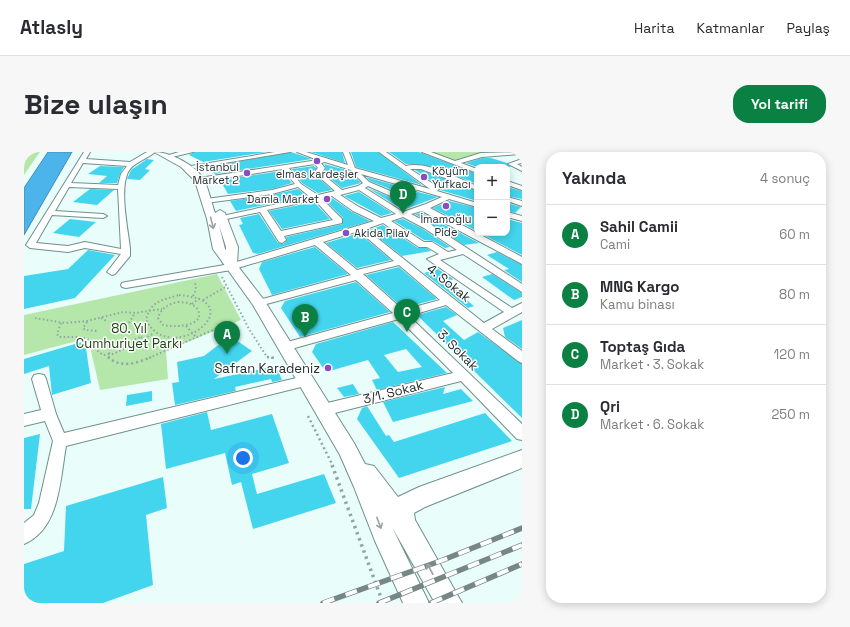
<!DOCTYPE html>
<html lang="tr">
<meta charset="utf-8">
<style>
:root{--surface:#fff;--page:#f7f7f7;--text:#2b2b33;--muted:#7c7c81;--line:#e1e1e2;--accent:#0b8043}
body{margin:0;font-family:"Space Grotesk",sans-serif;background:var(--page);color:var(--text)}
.controls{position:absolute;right:12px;top:12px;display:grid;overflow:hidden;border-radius:8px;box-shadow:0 2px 10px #0003}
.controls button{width:36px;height:36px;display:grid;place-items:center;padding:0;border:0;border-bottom:1px solid var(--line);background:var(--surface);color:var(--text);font:20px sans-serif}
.you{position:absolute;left:219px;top:306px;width:14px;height:14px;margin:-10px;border:3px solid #fff;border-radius:50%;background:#1a73e8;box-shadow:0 0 0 6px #1a73e833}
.badge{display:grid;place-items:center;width:26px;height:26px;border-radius:50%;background:var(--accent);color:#fff;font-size:13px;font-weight:700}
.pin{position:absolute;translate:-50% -33px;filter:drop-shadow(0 1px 2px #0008)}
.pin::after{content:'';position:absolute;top:21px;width:14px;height:12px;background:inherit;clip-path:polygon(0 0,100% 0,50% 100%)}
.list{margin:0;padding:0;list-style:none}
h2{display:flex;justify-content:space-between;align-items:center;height:52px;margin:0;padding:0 16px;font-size:17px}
h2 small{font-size:13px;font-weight:400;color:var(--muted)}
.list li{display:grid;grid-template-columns:26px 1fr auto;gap:12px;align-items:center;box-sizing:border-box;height:60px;padding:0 16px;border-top:1px solid var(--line)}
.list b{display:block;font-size:15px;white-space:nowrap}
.list p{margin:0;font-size:13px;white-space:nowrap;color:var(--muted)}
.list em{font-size:13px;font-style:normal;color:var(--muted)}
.map{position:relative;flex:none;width:498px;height:451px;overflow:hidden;border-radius:16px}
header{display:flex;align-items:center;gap:24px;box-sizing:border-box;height:56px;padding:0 20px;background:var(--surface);border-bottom:1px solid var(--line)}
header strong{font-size:19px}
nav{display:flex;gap:22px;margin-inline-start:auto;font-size:14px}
.intro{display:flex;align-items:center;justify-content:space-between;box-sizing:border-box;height:96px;padding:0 24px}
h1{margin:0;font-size:28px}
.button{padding:10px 18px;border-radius:16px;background:var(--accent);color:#fff;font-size:14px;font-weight:700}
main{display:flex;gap:24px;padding:0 24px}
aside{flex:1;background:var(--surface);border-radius:16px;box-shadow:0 2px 10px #0003}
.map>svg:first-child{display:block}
.green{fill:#b5e7ab}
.water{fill:#4cb4eb;stroke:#3f8cb2}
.building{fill:#44d5ee;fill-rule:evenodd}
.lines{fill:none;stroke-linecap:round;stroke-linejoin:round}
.minor-casing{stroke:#6f908c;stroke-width:2}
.major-casing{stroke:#6f908c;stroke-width:2}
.path-far2{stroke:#93a4a2;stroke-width:2;stroke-dasharray:1.5 2.5;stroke-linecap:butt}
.path-far1{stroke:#93a4a2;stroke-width:2.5;stroke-dasharray:2 3;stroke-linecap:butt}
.path{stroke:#93a4a2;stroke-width:3.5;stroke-dasharray:2.5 4;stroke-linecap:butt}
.minor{fill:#fff;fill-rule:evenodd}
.major{fill:#fff;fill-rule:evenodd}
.rail-casing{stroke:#778786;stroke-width:5.5}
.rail{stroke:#fff;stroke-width:4;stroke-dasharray:12;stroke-linecap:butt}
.oneway{stroke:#9ca1a1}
.poi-dot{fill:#8b4cc2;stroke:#fff;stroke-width:1.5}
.labels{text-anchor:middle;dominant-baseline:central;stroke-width:3;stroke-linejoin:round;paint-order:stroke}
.far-poi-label{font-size:11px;fill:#222f2e;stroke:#fff;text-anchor:end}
.street-label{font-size:13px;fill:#222f2e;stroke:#fff}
.park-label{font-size:13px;fill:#18420f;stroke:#fff}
.poi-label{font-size:13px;fill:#222f2e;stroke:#fff;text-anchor:end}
</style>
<header>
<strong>Atlasly</strong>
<nav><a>Harita</a><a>Katmanlar</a><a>Paylaş</a></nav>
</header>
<div class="intro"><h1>Bize ulaşın</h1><a class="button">Yol tarifi</a></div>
<main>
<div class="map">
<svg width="498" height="451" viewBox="0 0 498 451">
<rect width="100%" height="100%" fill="#e9fefb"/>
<!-- green -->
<path class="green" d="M0 0H16L0 23Z
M409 0H462L434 9Z
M193 122 217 168 142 199 144 227 76 238 64 186 0 203V163Z"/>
<!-- water -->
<path class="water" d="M24 0H48L0 83V36Z"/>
<!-- building -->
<path class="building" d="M170 0H242L179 10 165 3Z
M267 0 288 7 191 22 184 15Z
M287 0H318L321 11Z
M327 0H354L398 33 332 15Z
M365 0H395L453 22V32L409 15 390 12H382Z
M458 6H467L483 11V12L487 15H453L442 11Z
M123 7 130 8 121 17 126 18 116 28 103 27 107 18Z
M300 12 326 19 337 31 318 36 299 21 302 16Z
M76 14 100 15 96 22 93 31H75L83 24 64 22Z
M290 14 292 16 291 23 308 38 294 41 278 31 268 17Z
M391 18H397L453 39V49L416 38 415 34Z
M258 19 268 31 248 37 204 42 196 28Z
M342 25 381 36 371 39 346 29Z
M483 35 498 39V47L483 44Z
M344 36 370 47 394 40 414 45 379 58Z
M66 37 90 38 73 53 49 50Z
M274 37 283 44 212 59 206 49 248 43Z
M335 40 368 61 357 64 320 44Z
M308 46 328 60 346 69 234 102 229 101 215 73 219 72 216 66 235 62 254 91 259 92 263 88 262 85 319 72V66L301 48Z
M425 49 453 56V79L409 56Z
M290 50 306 67 258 77 245 59Z
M483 51 497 55 491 61 483 59Z
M398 61 455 91 440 93 391 62Z
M46 67 72 70 55 85 29 81Z
M379 67 399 77 426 95 421 96 409 89 400 88 370 69Z
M483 67 498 71V103L456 81H483Z
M359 73 394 96H403L407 99 378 104 345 78Z
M335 81 367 108 333 116 302 91Z
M291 95 324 122 248 143 235 117 238 110Z
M64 98 91 103 51 146 0 157V124L44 117Z
M473 100 498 113V130L480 118 485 117 463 103Z
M375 115 413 147 379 156 342 123Z
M414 117 429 127 426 130 438 140 434 141 450 154 444 156 400 121Z
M468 122 498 141V145L490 148 458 125Z
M332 130 366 160 276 185 257 156 261 149Z
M422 155 433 163 419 169 440 188 454 180 498 212V266L393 163Z
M498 168V197L481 185 479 176Z
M369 170 423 221 353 238 348 228 356 226 344 208 302 220 288 200 292 192ZM382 197 398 215 374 220 360 203Z
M206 184 228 199 190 227 252 214 258 228 248 230 247 227 211 235 212 239 151 253 148 231 155 230 153 210 180 204Z
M61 189 67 231 28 243 25 214 0 222V207Z
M329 232 335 242 320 245 313 236Z
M421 235 419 242 437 237 449 249 369 270 359 250Z
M128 239V249L102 254 103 243Z
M343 254 362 284 365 283 370 290 461 261 488 289 375 326 333 267 338 256Z
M183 260 187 278 248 262 265 311 228 322 233 342 300 322 312 351 229 377 217 330 208 333 201 301 142 317 137 272Z
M16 282 7 357H0V286Z
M139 325 143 356 122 363 129 433 79 451H0V412L40 399 42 354Z"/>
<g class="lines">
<defs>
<path id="minor" d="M60 0H66L62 7 106 10 123 0H131C123 7 113 9 106 17 94 33 104 77 106 96V104L91 122 88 123 83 120 97 102 61 96 44 100 6 96 2 93ZM59 11 103 14 97 22 94 33 47 31ZM45 35 94 37 97 97 61 90 44 94 12 91 28 63 79 66 83 64 79 62 31 59Z
M155 0H169L148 5 145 3Z
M251 0H266L170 16 167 14Z
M273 0H282L324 13 319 0H325L331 16 406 37 355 0H362L382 14C403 9 433 26 453 34V38L397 17H386L414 35 415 37 413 39 453 51V55L425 47 406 56 498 105V112L398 59 387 62 406 72 498 132V140L439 102 416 108 488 156 498 151V160L468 177 498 199V211L494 209 422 153 385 164 498 272V288L493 287 437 229 299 264 294 262 292 258 294 254 299 252 429 221 375 167 260 199 256 198 254 195 256 192 369 161 332 128 235 154 231 153 230 151 231 149 327 123 291 93 207 118 102 136 98 135 97 133 98 131 102 130 206 112 350 69 329 59 308 44 298 47 318 67V71L260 84 262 88 258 91 255 90 236 60 198 68 194 66 198 64 286 45 274 35 248 42 182 51 178 49 182 47 248 38 271 32 259 17 175 30 172 28 175 26 294 8ZM301 10 327 18 339 31 334 34 318 38 297 21 301 16 297 11ZM291 12 294 16 292 18V22L311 39 294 43 277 32 265 16ZM337 22 386 36 371 41 345 30ZM344 34 371 46 394 38 418 45 402 52 379 60 341 36ZM335 38 372 62 357 66 335 55 316 43ZM291 48 309 68 257 79 243 58ZM379 65 400 76 433 98 424 100 408 90H400L367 69ZM359 71 395 95H403L415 102 403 107 480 160 460 171 342 77ZM335 79 370 109 333 118 299 90ZM375 113 416 148 379 158 339 122Z
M398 0H407L431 9 457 1 498 0 495 2 458 5 437 11 453 17V21Z
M498 7V11L493 12 498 15V19L484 12Z
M483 29 498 34V38L483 33Z
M483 45 498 49V54L483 49Z
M483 60 498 64V69L483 65Z
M15 222 20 223 22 227 32 262 40 281 281 224 286 225 288 229 286 233 281 234 42 294C36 327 36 377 0 392V371L10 363 15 351 29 289 21 269 0 274V262L17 258 8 227 10 223Z"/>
<path id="major" d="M130 0C146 0 172 13 180 28 185 38 187 50 191 61L196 58 201 61 214 95 213 113 240 148 330 291 341 312 350 314 374 345 395 335 498 298V316L401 355 390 361 391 368 438 451H411L368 375 405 451H379L351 389 330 335 316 303 229 153 189 97 183 67 171 29 157 15ZM195 73 202 95V98L201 97Z"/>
</defs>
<!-- minor casing -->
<use href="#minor" class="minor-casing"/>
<!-- major casing -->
<use href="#major" class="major-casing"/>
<!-- path-far2 -->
<path class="path-far2" d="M198 125 225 177 243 205 249 206
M155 143C232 149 147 217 122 168 126 149 139 148 155 143Z
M169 144 172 138 171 129
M179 148 203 134
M154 150 165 151 172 155C186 174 150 176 139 173L134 166C137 156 144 152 154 150Z
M168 152 176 146
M11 166 41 171 63 169 99 160 111 161 138 157
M77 166 84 170
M63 170 59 176 61 178 74 179
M37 171 33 182 35 185H57L66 188 70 196 79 203 89 202 108 193
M105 171 111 161
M162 174 172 185
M117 185 121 188 120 191 115 194 108 193 109 188Z
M120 187 130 181
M85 206V189
M125 206 207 170"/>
<!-- path-far1 -->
<path class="path-far1" d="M84 205C97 217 113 211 127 205
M243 205 252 206
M284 264 309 314"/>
<!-- path -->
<path class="path" d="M308 313 359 451"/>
<!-- minor -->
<use href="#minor" class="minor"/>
<!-- major -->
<use href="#major" class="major"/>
<defs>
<path id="rail" d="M299 451 419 408 498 376
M355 451 498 393
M407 451 498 412"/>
</defs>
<!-- rail casing -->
<use href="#rail" class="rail-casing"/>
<!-- rail -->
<use href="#rail" class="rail"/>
</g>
<!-- one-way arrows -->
<defs><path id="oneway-shaft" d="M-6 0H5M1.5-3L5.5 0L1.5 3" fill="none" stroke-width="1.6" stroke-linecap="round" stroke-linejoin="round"/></defs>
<g class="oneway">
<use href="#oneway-shaft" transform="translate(188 71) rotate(76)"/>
<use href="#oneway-shaft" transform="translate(355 371) rotate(69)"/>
<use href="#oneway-shaft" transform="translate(406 417) rotate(-119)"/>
</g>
<!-- markers -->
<g class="poi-dot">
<circle cx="293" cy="9" r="4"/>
<circle cx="223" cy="21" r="4"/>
<circle cx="400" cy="25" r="4"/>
<circle cx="303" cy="47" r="4"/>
<circle cx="422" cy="54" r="4"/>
<circle cx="322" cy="81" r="4"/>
<circle cx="304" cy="216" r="4"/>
</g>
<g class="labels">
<!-- far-poi labels -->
<g class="far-poi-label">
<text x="215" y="15">İstanbul<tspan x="215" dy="13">Market 2</tspan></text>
<text x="408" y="19" text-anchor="start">Köyüm<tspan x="408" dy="13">Yufkacı</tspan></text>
<text x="293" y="22" text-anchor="middle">elmas kardeşler</text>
<text x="295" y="47">Damla Market</text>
<text x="422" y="67" text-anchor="middle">İmamoğlu<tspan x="422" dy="13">Pide</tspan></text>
<text x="330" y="81" text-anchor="start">Akida Pilav</text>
</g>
<!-- street labels -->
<g class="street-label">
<text transform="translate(425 131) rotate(39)">4. Sokak</text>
<text transform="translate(434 198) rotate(45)">3. Sokak</text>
<text transform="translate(369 240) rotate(-14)">3/1. Sokak</text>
</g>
<!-- park labels -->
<g class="park-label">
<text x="105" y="176">80. Yıl<tspan x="105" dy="15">Cumhuriyet Parkı</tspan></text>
</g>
<!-- poi labels -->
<g class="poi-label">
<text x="296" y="216">Safran Karadeniz</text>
</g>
</g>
</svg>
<div class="controls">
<button>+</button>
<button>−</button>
</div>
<div class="you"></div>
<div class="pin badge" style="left:203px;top:202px">A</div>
<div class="pin badge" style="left:281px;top:185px">B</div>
<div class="pin badge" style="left:383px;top:180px">C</div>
<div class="pin badge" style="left:379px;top:62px">D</div>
</div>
<aside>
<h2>Yakında<small>4 sonuç</small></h2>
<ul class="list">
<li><span class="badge">A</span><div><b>Sahil Camii</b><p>Cami</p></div><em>60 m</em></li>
<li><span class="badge">B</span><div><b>MNG Kargo</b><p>Kamu binası</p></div><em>80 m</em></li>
<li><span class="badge">C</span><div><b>Toptaş Gıda</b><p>Market · 3. Sokak</p></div><em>120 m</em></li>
<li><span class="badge">D</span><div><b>Qri</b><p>Market · 6. Sokak</p></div><em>250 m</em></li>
</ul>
</aside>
</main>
